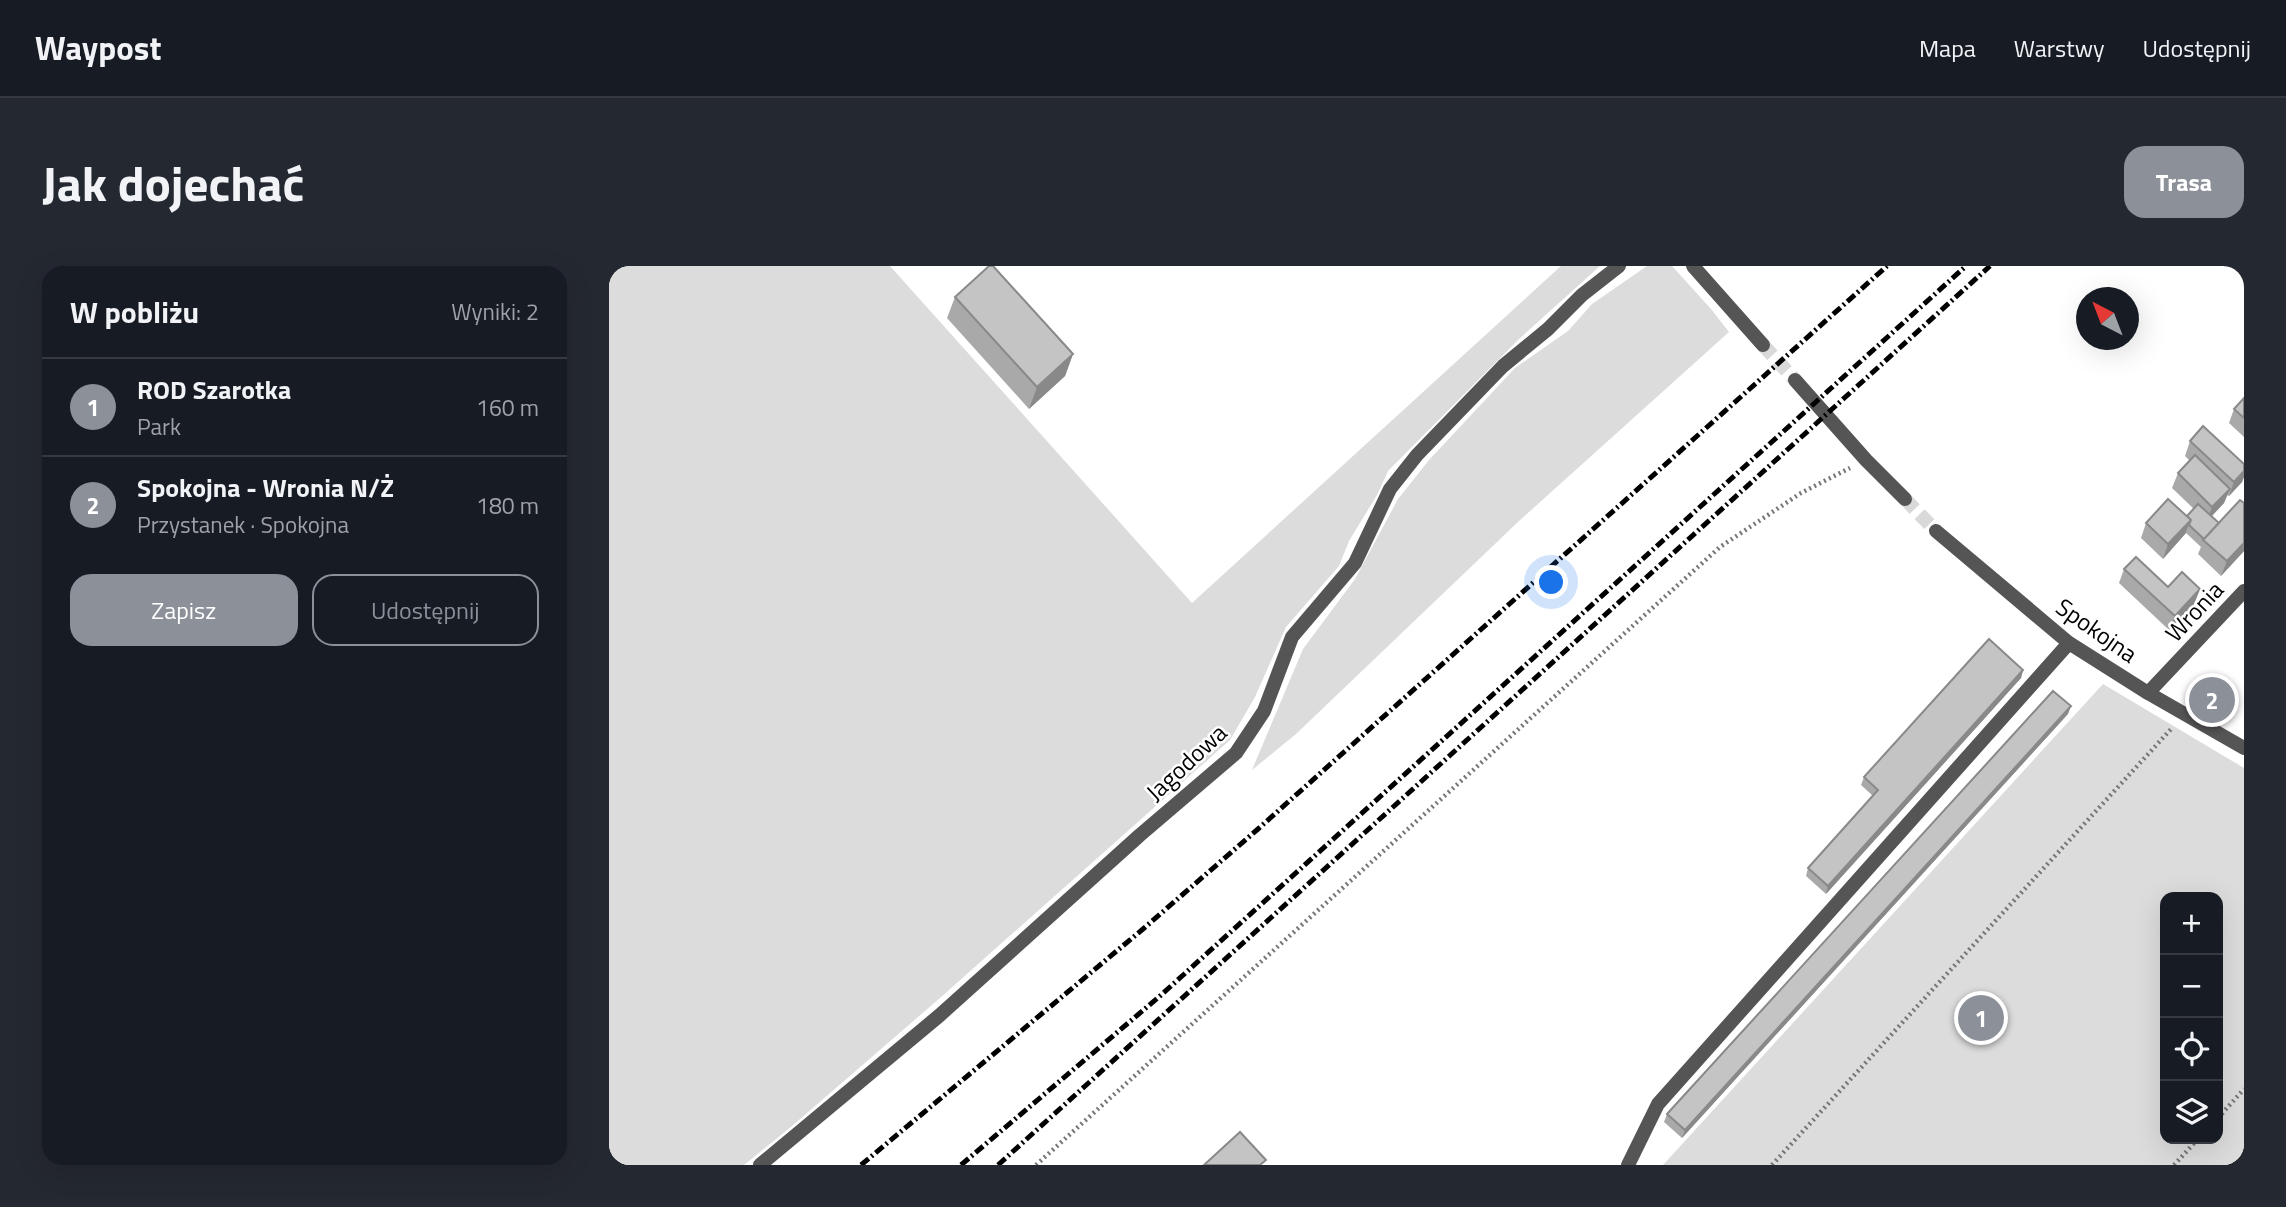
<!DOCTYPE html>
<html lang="pl">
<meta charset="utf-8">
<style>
:root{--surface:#171b24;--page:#242831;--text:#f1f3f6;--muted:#9ea1a6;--line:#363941;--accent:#8c9099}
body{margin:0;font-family:"Titillium Web",sans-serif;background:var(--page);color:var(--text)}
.controls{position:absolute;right:21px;bottom:21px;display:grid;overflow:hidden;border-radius:14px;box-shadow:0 7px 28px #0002}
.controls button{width:63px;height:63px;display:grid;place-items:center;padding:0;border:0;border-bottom:2px solid var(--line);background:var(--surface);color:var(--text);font:35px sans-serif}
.compass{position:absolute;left:1467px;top:21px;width:63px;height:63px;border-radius:50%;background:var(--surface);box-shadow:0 7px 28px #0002;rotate:318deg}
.you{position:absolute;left:943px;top:317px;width:24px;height:24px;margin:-18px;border:5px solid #fff;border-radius:50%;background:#1a73e8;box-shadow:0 0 0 10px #1a73e833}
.badge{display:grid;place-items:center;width:46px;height:46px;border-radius:50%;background:var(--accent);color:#fff;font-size:23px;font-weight:700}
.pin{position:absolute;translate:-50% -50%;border:4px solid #fff;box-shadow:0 2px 7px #0006}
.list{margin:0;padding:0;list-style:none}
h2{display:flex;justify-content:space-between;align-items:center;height:91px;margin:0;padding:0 28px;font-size:30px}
h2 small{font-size:23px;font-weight:400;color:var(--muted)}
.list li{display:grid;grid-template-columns:46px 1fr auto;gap:21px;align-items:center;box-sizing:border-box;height:98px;padding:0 28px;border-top:2px solid var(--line)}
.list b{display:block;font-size:26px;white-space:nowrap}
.list p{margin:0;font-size:23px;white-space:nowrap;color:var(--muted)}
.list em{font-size:23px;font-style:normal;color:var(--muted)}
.actions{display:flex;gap:14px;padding:21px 28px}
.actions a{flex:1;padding:16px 0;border:2px solid var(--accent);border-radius:21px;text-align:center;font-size:24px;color:var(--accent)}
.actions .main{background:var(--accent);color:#fff}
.icon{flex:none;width:38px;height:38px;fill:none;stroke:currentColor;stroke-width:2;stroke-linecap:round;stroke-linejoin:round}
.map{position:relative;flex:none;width:1635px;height:899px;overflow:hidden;border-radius:21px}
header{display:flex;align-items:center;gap:42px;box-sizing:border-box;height:98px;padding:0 35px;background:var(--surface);border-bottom:2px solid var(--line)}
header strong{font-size:33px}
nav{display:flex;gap:38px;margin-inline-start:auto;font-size:24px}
.intro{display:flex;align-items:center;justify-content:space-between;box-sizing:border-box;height:168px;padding:0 42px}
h1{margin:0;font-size:49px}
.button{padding:18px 32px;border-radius:21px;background:var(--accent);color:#fff;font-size:24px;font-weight:700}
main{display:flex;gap:42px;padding:0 42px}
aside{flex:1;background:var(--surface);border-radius:21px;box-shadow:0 7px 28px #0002}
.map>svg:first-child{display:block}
.green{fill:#dcdcdc;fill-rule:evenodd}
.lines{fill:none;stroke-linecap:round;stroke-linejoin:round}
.tertiary-tunnel{stroke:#d9d9d9;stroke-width:14;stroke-dasharray:14 7;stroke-linecap:butt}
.path{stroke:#777;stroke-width:4.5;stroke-dasharray:2 3.5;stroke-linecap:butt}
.minor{stroke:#555;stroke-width:14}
.tertiary{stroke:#555;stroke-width:14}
.rail{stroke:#000;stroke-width:5;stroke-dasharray:10 3.5 2 3.5;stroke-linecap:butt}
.wall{fill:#a9a9a9}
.shaded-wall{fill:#898989}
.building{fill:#c4c4c4;stroke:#898989;stroke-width:2}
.labels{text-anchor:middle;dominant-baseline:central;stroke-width:5;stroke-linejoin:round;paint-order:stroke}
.street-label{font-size:24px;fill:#000;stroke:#fff}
</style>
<header>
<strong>Waypost</strong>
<nav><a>Mapa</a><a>Warstwy</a><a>Udostępnij</a></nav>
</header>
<div class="intro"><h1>Jak dojechać</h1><a class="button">Trasa</a></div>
<main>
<aside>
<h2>W pobliżu<small>Wyniki: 2</small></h2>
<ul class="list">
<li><span class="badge">1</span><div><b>ROD Szarotka</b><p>Park</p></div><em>160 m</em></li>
<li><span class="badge">2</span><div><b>Spokojna - Wronia N/Ż</b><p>Przystanek · Spokojna</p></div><em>180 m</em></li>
</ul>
<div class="actions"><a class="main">Zapisz</a><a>Udostępnij</a></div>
</aside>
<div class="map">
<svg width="1635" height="899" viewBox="0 0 1635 899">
<rect width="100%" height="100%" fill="#fff"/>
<!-- green -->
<path class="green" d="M0 0H281L583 337 952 0H991L909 74 779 205 768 229 740 275 730 300 677 361 646 431 621 474 331 732 183 860 135 899H0Z
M1038 0H1063L1102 43 1120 66 910 255 687 468 643 504 694 383 746 313 789 233 820 194 906 102 959 65 983 38Z
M1494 418 1635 502V899H1054ZM1609 631V873H1556V631Z"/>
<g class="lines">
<!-- tertiary-tunnel -->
<path class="tertiary-tunnel" d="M1154 79 1186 114
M1296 233 1327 265"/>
<!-- path -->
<path class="path" d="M1609 852 1635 823
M427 899 1111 281 1192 227 1241 202
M1163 899 1563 462
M1565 899 1589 873"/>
<!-- minor -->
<path class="minor" d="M1539 427 1635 325
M151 899 331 749 531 569 627 487 655 445 683 371 746 297 781 223 808 189 894 100 939 63 973 29 1010 0
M1019 899 1049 838 1460 377"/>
<!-- tertiary -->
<path class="tertiary" d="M1084 0 1154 79
M1186 114 1257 194 1296 233
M1327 265 1460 377 1539 427 1635 482"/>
<!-- rail -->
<path class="rail" d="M252 899 534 663 649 563 1278 0
M352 899 551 730 1357 0
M389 899 1381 0"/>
</g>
<!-- wall -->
<path class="wall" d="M346 31 464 88 456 110 420 143 338 52Z
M1635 132V171L1620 157 1625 143Z
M1581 175 1635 198V211L1633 216 1620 230 1618 229 1615 237 1603 250 1610 257 1635 237V285L1612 310 1589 288 1592 281 1577 267 1554 293 1532 272 1537 257 1578 250 1585 243 1563 222 1569 207 1581 195 1576 190Z
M1515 303 1559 321 1591 323 1585 338 1560 364 1510 317Z
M1414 404 1412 412 1217 628 1197 610 1199 602 1264 530 1252 519 1255 511Z
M1459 448 1073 872 1055 856 1058 848Z"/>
<!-- shaded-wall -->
<path class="shaded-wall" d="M464 88 456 110 420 143 428 121Z
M1635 205V211L1633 216 1620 230 1625 216Z
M1621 223 1615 237 1598 255 1603 241Z
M1582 254 1576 268 1554 293 1559 278Z
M1635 277V285L1612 310 1618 295Z
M1591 323 1585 338 1560 364 1566 350Z
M1414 404 1412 412 1217 628 1219 620Z
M1462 440 1459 448 1073 872 1076 864Z"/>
<!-- building -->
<path class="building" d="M380 0H384L464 88 428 121 346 31Z
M1635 132V152L1625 143Z
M1594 160 1635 198V205L1625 216 1581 175Z
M1586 189 1621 223 1603 241 1569 207Z
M1559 233 1582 254 1559 278 1537 257Z
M1631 234 1635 237V277L1618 295 1594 274Z
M1589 238 1610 257 1595 273 1580 259 1582 254 1578 250Z
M1527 291 1559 321 1573 306 1591 323 1566 350 1515 303Z
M1380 373 1414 404 1219 620 1199 602 1269 524 1255 511Z
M1444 425 1462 440 1076 864 1058 848Z
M631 866 657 894 651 899H595Z"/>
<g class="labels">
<!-- street labels -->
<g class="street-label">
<text transform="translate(1585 345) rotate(-47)">Wronia</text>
<text transform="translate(1488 364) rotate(35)">Spokojna</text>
<text transform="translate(577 496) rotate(-43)">Jagodowa</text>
</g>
</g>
</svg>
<div class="controls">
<button>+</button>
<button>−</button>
<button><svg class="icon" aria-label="locate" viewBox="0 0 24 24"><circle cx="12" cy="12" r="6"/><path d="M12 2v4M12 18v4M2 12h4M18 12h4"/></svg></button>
<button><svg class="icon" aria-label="layers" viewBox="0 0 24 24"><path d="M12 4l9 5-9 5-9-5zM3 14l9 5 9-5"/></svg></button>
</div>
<svg class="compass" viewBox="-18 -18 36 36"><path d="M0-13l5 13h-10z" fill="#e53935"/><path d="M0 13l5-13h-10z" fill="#9ea1a6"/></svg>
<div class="you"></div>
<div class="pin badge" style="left:1372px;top:752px">1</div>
<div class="pin badge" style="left:1603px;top:434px">2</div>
</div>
</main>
